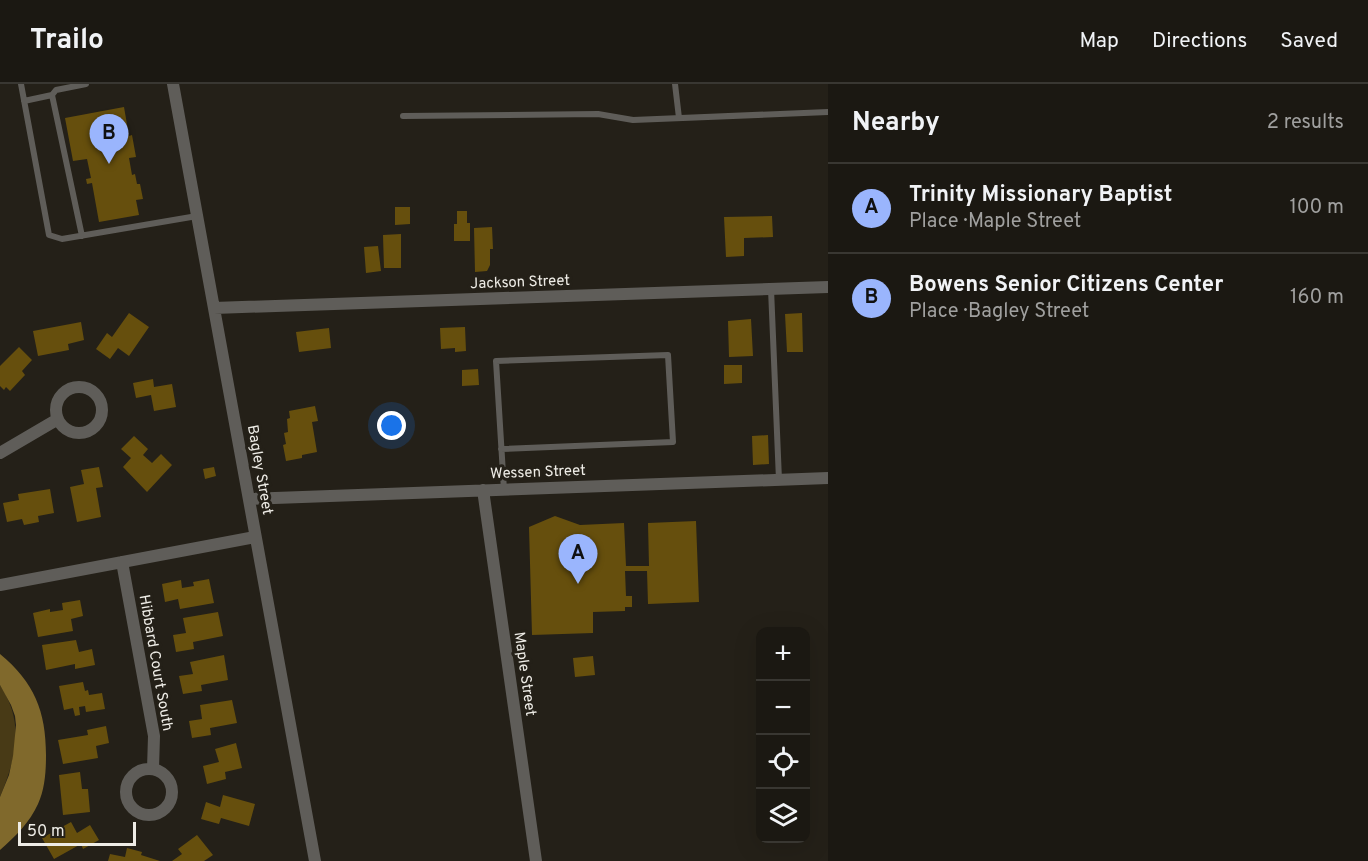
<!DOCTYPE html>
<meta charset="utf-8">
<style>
:root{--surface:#1b1812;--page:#24211b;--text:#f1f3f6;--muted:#a0a09f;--line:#393732;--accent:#9ab5fd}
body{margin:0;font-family:Overpass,sans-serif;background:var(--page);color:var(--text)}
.controls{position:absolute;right:18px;bottom:18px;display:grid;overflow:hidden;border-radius:12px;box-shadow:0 6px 24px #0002}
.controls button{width:54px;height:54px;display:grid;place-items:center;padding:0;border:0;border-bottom:2px solid var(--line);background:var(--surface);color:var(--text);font:30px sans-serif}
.scale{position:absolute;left:18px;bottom:15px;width:118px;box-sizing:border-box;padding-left:6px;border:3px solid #eeece6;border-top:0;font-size:16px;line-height:21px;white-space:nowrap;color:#eeece6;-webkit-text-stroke:4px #242018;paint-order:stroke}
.you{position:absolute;left:392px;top:342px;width:21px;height:21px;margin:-15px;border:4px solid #fff;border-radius:50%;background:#1a73e8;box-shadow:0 0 0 9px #1a73e833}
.badge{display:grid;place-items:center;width:39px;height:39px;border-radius:50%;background:var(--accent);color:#111;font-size:20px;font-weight:700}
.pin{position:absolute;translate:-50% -50px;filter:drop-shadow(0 2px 3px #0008)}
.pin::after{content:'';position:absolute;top:32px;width:21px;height:18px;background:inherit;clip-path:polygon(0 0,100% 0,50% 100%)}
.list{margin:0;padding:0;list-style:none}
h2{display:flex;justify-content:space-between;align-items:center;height:78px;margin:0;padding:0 24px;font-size:26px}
h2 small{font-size:20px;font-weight:400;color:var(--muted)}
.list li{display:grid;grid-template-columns:39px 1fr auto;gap:18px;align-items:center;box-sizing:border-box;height:90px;padding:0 24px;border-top:2px solid var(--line)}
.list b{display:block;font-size:22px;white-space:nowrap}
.list p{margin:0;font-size:20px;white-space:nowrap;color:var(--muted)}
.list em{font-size:20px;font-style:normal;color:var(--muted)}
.icon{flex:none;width:33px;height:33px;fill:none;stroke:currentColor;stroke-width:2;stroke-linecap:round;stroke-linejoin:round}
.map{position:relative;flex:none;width:828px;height:777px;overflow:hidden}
header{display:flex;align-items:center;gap:36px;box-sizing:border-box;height:84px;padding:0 30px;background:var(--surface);border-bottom:2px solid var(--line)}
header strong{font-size:28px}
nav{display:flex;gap:33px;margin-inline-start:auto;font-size:21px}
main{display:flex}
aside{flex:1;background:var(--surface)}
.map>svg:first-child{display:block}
.green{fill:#483a16}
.water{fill:#80692c}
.building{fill:#664f0d}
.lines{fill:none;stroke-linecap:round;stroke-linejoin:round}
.lane{stroke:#5f5d59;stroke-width:6}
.street{stroke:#5f5d59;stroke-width:12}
.labels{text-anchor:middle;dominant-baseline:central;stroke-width:6;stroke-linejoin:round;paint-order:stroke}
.street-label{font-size:15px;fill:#eeece6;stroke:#242018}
</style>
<header>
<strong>Trailo</strong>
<nav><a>Map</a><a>Directions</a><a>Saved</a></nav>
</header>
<main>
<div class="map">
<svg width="828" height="777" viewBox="0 0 828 777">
<rect width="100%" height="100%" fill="#242018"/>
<!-- green -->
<path class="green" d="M0 601C25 639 16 674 0 713Z"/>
<!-- water -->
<path class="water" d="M0 570C34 598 46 627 46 671 46 687 45 705 38 720 30 738 15 753 0 766V713L9 691 13 672 16 641 15 632 11 621 0 601Z"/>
<!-- building -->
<path class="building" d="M124 23 129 52 132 51 136 73 129 74 132 91 135 90 137 100H140L143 115 136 116 139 131 99 138 92 99 87 100 86 95 91 94 87 75 73 77 65 34Z
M395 123H410V140L395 141Z
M457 127H467V139H470V157H454V140H457Z
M772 132 773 153 744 154V172L726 173 724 133Z
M492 143 493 165H490V181L487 187 475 188 474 144Z
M401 150V184H384L383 151Z
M378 162 381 187 366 189 364 163Z
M129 229 149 243 129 272 118 264 110 275 96 265 107 249 112 253Z
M802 229 803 268H787L785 230Z
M751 235 753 272 729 273 728 237Z
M81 238 84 256 68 260 69 266 38 272 33 247Z
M465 243 466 267 455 268V264L441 265 440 244Z
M329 244 331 264 299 268 296 248Z
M19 263 32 276 22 287 25 291 10 307 6 303 4 306 0 302V282Z
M724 281H742V299L724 300Z
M478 285 479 301 462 302V286Z
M153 295 154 303 172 300 176 323 154 327 151 311 136 314 133 299Z
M315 322 318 337 312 338 317 368 302 371V374L286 377 283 361 286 360 284 349 288 348 287 335 290 334 289 327Z
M768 351 769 380 753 381 752 352Z
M134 352 148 365 143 371 152 379 161 370 172 381 147 408 123 383 131 374 121 365Z
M99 383 103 403 96 404 101 433 77 438 70 403 84 400 81 386Z
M214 383 216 392 205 395 203 385Z
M50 405 54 429 38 432 39 438 24 441 22 435 7 438 3 419 19 416 18 410Z
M555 432 580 441 624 439 626 482H649L648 439 696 437 699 518 648 520 647 487H625L626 512H632V523H625V527L593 528V549L532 551 529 443Z
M209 495 214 519 180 525 178 515 165 518 162 500 181 496 182 504 194 502 193 498Z
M80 516 83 532 71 535 73 547 38 553 33 529 50 525V528L63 526 62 519Z
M218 528 223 552 193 558 194 565 176 568 173 551 186 549 183 534Z
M76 556 79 568 92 565 95 581 75 585V580L46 586 42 561Z
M224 571 228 596 201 601 202 607 183 610 179 592 193 590 190 578Z
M593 572 595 591 575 593 573 574Z
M83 598 85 607 88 606 89 611 102 609 105 625 86 628 85 622 79 623 80 631 75 632 73 624 64 626 59 602Z
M232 616 237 639 210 644 211 651 192 654 189 637 202 635 200 621Z
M106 642 109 659 96 662 98 674 63 680 58 656 88 651 87 646Z
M236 659 242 684 225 688 226 695 207 700 203 682 219 678 215 665Z
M80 688 82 705H88L90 728 63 731 59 691Z
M223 711 255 720 249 742 221 734 219 740 201 735 206 718 220 723Z
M71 738 77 749 90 741 99 756 83 765 81 760 54 775 42 754Z
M197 751 213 771 204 777H172L182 770 178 765Z
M127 764 142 768 141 771 160 777H108L110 770 125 773Z"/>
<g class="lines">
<!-- lane -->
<path class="lane" d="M21 0 49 151 62 155 197 132
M675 0 679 34
M52 11 82 152
M24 17 52 11 56 6 86 0
M403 32 598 30 633 36 828 28
M771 205 779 396
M501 365 673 358 668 271 496 277 504 406"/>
<!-- street -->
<path class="street" d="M173 0 315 777
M214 224 828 203
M56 326a23 23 0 1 1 46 0a23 23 0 1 1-46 0Z
M0 369 58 335
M483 406 536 777
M249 415 828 394
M122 478 154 652 153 685
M0 501 255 453
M126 708a23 23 0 1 1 46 0a23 23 0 1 1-46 0Z"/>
</g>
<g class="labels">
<!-- street labels -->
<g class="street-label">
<text transform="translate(520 199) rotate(-2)">Jackson Street</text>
<text transform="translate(259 386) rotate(80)">Bagley Street</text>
<text transform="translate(538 389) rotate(-2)">Wessen Street</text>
<text transform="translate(155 579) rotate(80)">Hibbard Court South</text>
<text transform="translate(524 590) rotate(82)">Maple Street</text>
</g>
</g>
</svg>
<div class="controls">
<button>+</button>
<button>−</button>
<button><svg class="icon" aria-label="locate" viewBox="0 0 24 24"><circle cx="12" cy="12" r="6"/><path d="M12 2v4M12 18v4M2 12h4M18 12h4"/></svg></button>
<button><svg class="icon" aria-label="layers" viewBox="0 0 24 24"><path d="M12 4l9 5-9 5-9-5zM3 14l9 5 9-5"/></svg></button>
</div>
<div class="scale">50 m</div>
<div class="you"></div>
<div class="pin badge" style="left:578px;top:500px">A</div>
<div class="pin badge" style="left:109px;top:80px">B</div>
</div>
<aside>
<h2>Nearby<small>2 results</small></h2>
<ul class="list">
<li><span class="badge">A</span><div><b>Trinity Missionary Baptist</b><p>Place · Maple Street</p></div><em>100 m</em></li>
<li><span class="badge">B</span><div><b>Bowens Senior Citizens Center</b><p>Place · Bagley Street</p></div><em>160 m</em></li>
</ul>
</aside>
</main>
